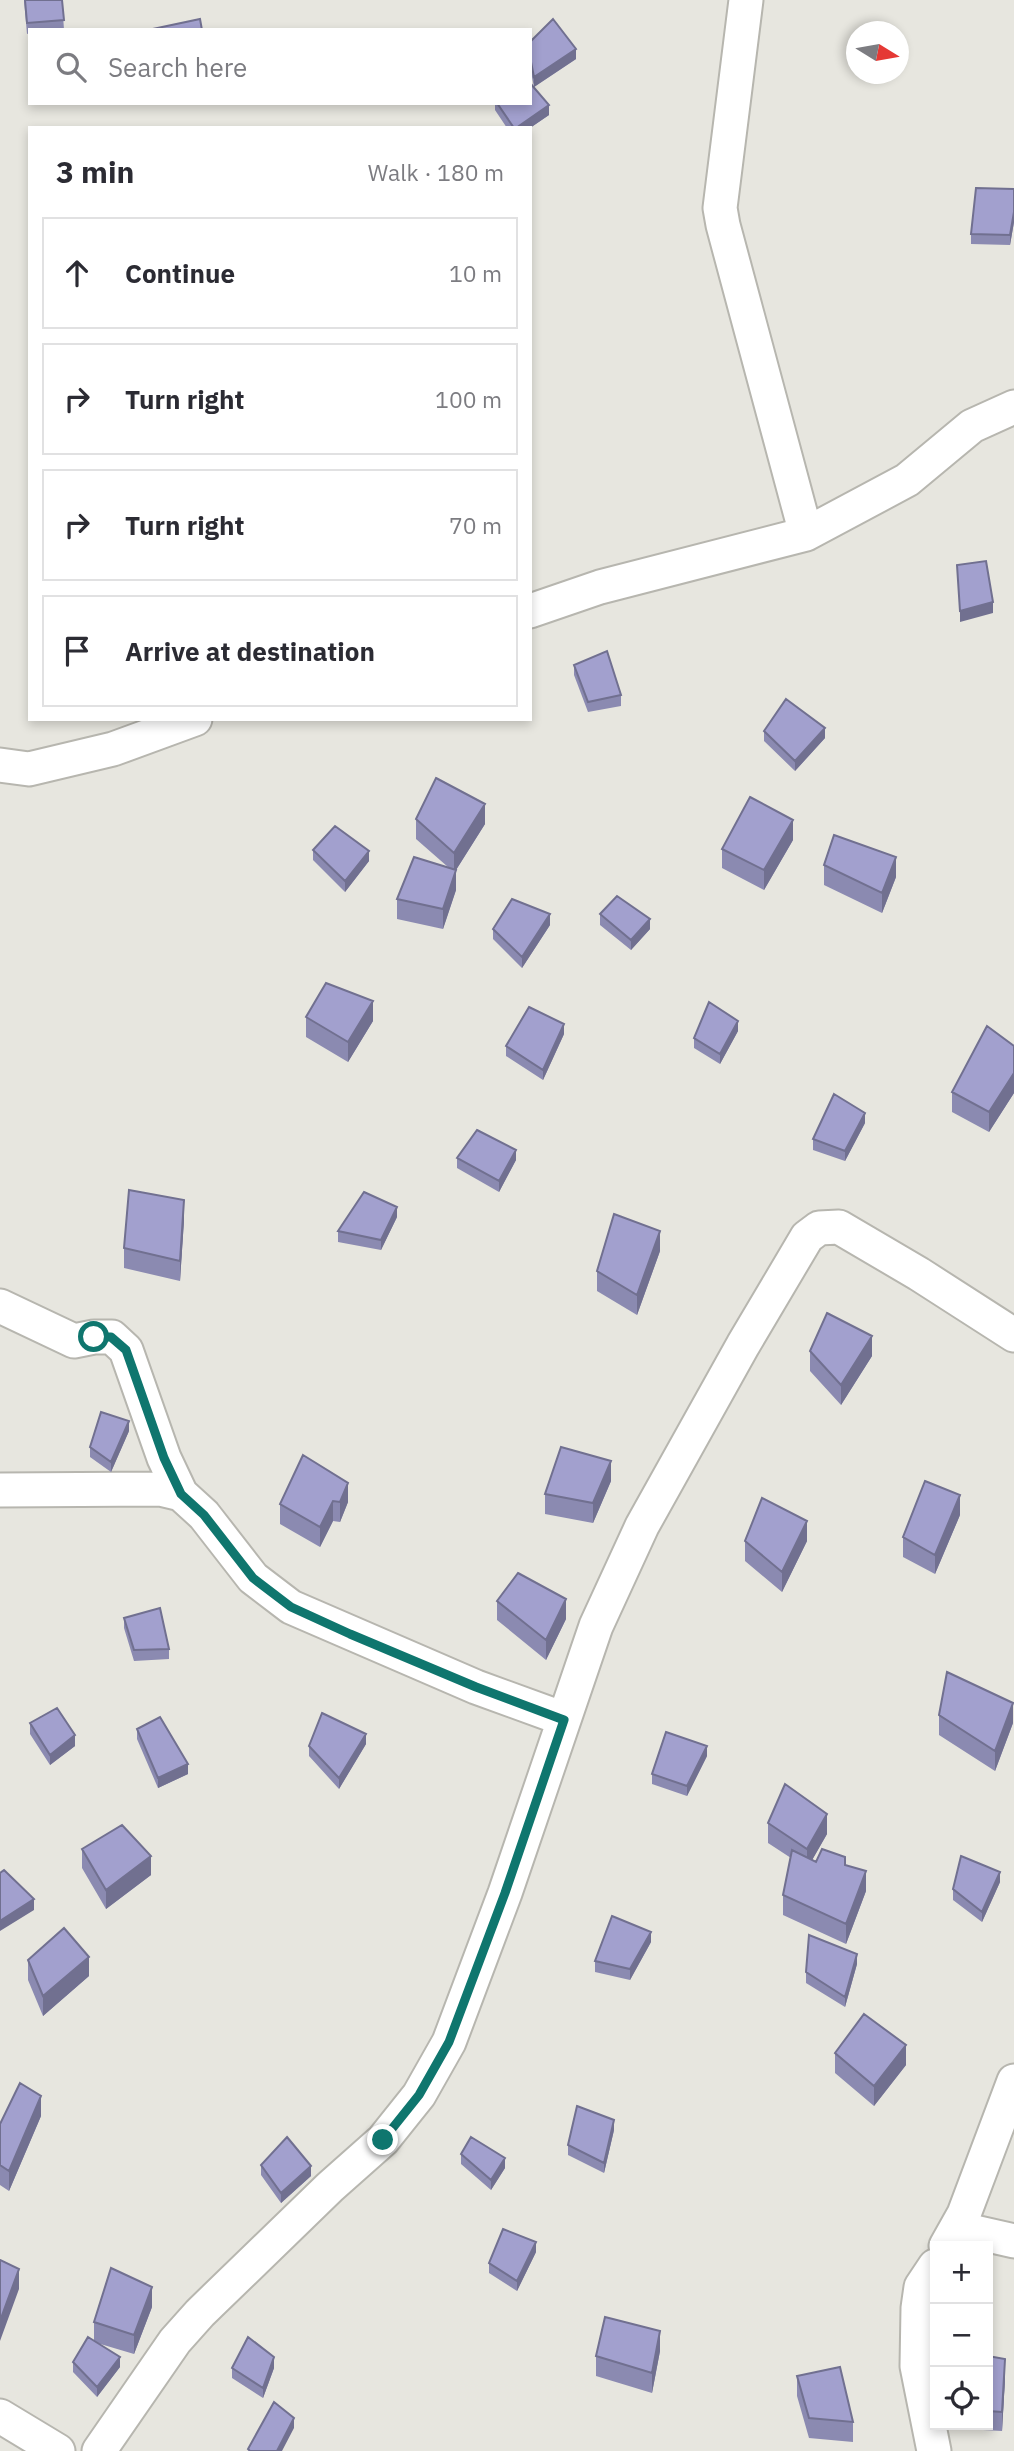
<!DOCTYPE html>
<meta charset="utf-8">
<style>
:root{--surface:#fff;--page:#f7f7f7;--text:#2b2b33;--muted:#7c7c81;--line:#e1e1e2}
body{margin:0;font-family:"IBM Plex Sans",sans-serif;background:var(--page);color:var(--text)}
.controls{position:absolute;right:21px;bottom:21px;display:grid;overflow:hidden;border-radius:0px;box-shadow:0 4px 10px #0003}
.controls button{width:63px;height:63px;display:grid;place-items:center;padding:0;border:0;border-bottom:2px solid var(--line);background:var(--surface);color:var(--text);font:35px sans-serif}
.compass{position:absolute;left:846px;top:21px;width:63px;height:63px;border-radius:50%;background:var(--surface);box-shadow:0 4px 10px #0003;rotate:101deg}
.stop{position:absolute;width:21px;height:21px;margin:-16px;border:5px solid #0f766e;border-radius:50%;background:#fff}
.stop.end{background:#0f766e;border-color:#fff;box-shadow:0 2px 7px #0008}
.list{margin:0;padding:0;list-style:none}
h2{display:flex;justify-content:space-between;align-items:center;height:91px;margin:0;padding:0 28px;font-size:30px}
h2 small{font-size:23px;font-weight:400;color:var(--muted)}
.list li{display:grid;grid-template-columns:46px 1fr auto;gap:21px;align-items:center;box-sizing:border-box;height:112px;margin:0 14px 14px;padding:0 14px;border:2px solid var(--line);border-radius:0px}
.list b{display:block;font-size:26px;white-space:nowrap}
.list em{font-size:23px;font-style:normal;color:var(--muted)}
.icon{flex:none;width:38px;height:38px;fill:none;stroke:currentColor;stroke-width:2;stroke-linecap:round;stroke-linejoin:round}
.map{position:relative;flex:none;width:1014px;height:2451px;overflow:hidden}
.search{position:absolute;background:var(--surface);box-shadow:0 4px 10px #0003;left:28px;top:28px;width:504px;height:77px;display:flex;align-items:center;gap:18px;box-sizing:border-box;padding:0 24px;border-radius:0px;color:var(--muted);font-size:26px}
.panel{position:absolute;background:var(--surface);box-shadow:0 4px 10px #0003;left:28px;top:126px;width:504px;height:595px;border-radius:0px}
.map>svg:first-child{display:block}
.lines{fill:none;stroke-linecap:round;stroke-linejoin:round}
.minor-casing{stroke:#b7b6af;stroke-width:37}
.minor{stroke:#fff;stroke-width:33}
.wall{fill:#8b8ab1}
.shaded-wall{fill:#717090}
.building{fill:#a2a0ce;stroke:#717090;stroke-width:2}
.route{stroke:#0f766e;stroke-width:9}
</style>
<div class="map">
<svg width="1014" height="2451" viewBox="0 0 1014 2451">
<rect width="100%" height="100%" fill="#e7e6df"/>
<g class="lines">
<defs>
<path id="minor" d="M746 0 720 208 723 225 806 534
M530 611 600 587 806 534 907 480 972 426 1014 407
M0 765 29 769 113 749 195 719
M0 1306 74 1341 94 1337H112L126 1350 164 1458 181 1494
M0 1490 160 1489 181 1494 204 1515 253 1578 291 1607 476 1687 564 1719
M957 2228 1014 2241
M946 2246 964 2214 1014 2081
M0 2416 58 2451
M99 2451 175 2341 200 2313 330 2187 383 2140 419 2095 449 2042 505 1893 596 1626 642 1526 743 1345 807 1237 819 1228 839 1227 919 1274 1014 1335
M934 2451 917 2366 918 2308 921 2287 935 2266"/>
</defs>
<!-- minor casing -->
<use href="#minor" class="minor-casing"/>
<!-- minor -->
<use href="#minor" class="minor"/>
</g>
<!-- wall -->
<path class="wall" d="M24 0H62L64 30H30V33L27 34Z
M530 42 576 59 534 87 530 67Z
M495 103H530L549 115 530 128H507L495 110Z
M1014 189V222L1010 245 971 244V234Z
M574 665 621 695V706L588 712 574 675Z
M764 731 825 738 795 771 764 741Z
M416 819 485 824 456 870V890L443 929 397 919V899L448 867 416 839Z
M793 840 764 890 722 868V849Z
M313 850 369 861 345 892 313 860Z
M824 865 896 877 882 913 824 885Z
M600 914 650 929 631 950 600 925Z
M550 925 522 968 493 939V929Z
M306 1017 373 1021 348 1062 306 1037Z
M738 1031 720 1064 694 1048V1038Z
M564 1034 543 1080 506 1056V1046Z
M1014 1046V1093L989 1132 952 1112V1092Z
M865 1123 845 1161 813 1150V1139Z
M457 1158 516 1160 499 1192 457 1168Z
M397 1217 381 1250 338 1242V1231Z
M184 1220 180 1281 124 1268V1248Z
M660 1251 637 1315 597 1291V1271Z
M810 1351 872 1356 841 1405 810 1371Z
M129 1431 111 1472 90 1457V1447Z
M303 1455 348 1502 340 1522 333 1521 320 1547 280 1524V1504Z
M611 1481 593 1523 545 1514V1494Z
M960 1515 935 1574 903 1557V1537Z
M745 1541H807L782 1592 745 1561Z
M497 1601 566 1619 546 1660 497 1620Z
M124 1618 169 1649V1659L134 1661 124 1628Z
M939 1715 1013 1723 995 1771 939 1735Z
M30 1723 75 1746 50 1765 30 1734Z
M137 1729 188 1774 158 1788 137 1739Z
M366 1744 339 1789 309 1756V1746Z
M707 1756 687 1796 652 1784V1774Z
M768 1823 827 1834 812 1860 816 1862 845 1865 866 1891 846 1944 783 1915V1895L791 1858 768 1843Z
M82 1849 151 1875 106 1909 82 1868Z
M1000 1882 982 1922 953 1900V1889Z
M651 1942 630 1980 595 1972V1961Z
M28 1960 89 1976 43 2016 28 1980Z
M857 1964 845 2007 806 1983V1972Z
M835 2053 906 2065 874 2106 835 2073Z
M41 2116 9 2191 0 2185V2124Z
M614 2130 604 2173 568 2155V2145Z
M461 2154 505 2168 491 2190 461 2164Z
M261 2165 311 2176 281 2203 261 2175Z
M536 2252 517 2291 489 2273V2263Z
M152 2307 134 2354 97 2343 120 2367 97 2397 73 2372V2362L94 2341V2322Z
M660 2351 652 2393 596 2376V2356Z
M988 2356 1005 2379 1002 2431 964 2429V2425H988Z
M232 2368H274L263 2398 232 2378Z
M797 2376 853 2422V2442L809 2438 797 2396Z"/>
<!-- shaded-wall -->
<path class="shaded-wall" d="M576 49V59L534 87V77Z
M549 105V115L530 128H516Z
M1014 212V222L1010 245V235Z
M993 602V613L960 622V611Z
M825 728V738L795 771V761Z
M485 804V824L456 870V890L443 929V909L454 873V853Z
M793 820V840L764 890V870Z
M369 851V861L345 892V881Z
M896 857V877L882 913V893Z
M550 914V925L522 968V957Z
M650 919V929L631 950V940Z
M373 1001V1021L348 1062V1042Z
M738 1021V1031L720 1064V1054Z
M564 1024V1034L543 1080V1070Z
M1014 1073V1093L989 1132V1112Z
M865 1113V1123L845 1161V1151Z
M516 1150V1160L499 1192V1181Z
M184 1200V1220L180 1281V1261Z
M397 1207V1217L381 1250V1240Z
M660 1231V1251L637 1315V1295Z
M872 1336V1356L841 1405V1385Z
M129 1421V1431L111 1472V1462Z
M611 1461V1481L593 1523V1503Z
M348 1483V1502L340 1522V1502Z
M960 1495V1515L935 1574V1555Z
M333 1501V1521L320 1547V1527Z
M807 1521V1541L782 1592V1572Z
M566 1599V1619L546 1660V1640Z
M1013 1703V1723L995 1771V1751Z
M366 1734V1744L339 1789V1778Z
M75 1735V1746L50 1765V1755Z
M707 1746V1756L687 1796V1786Z
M188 1764V1774L158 1788V1778Z
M827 1814V1834L807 1869V1849Z
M151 1856V1875L106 1909V1890Z
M866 1871V1891L846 1944V1924Z
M1000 1872V1882L982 1922V1912Z
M34 1899V1910L0 1931V1921Z
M651 1932V1942L630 1980V1969Z
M857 1954V1964L845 2007V1997Z
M89 1957V1976L43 2016V1996Z
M906 2045V2065L874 2106V2086Z
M41 2096V2116L9 2191V2171Z
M614 2120V2130L604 2173V2163Z
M505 2158V2168L491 2190V2180Z
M311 2166V2176L281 2203V2193Z
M536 2242V2252L517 2291V2281Z
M19 2269V2289L0 2341V2321Z
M152 2287V2307L134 2354V2335Z
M660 2331V2351L652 2393V2373Z
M120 2357V2367L97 2397V2387Z
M274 2357V2368L263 2398V2388Z
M1005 2359V2379L1002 2431V2412Z
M294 2418V2428L282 2451H277Z"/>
<!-- building -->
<path class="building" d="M25 0H62L64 20 27 23Z
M200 19 202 30H148Z
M553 19 576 49 534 77 530 57V42Z
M530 83 549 105 516 128H514L497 103H530Z
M976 188 1014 189V212L1010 235 971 234Z
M986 561 993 602 960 611 957 565Z
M607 651 621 695 588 702 574 665Z
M786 699 825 728 795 761 764 731Z
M436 778 485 804 454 853 416 819Z
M750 797 793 820 764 870 722 849Z
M335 826 369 851 345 881 313 850Z
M834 835 896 857 882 893 824 865Z
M414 857 456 870 443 909 397 899Z
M617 896 650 919 631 940 600 914Z
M512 899 550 914 522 957 493 929Z
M326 983 373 1001 348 1042 306 1017Z
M709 1002 738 1021 720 1054 694 1038Z
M529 1007 564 1024 543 1070 506 1046Z
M987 1026 1014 1046V1073L989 1112 952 1092Z
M834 1094 865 1113 845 1151 813 1139Z
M477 1130 516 1150 499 1181 457 1158Z
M129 1190 184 1200 180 1261 124 1248Z
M364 1192 397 1207 381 1240 338 1231Z
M614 1214 660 1231 637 1295 597 1271Z
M827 1313 872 1336 841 1385 810 1351Z
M101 1412 129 1421 111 1462 90 1447Z
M561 1447 611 1461 593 1503 545 1494Z
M303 1455 348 1483 340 1502 333 1501 320 1527 280 1504Z
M925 1481 960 1495 935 1555 903 1537Z
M762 1498 807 1521 782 1572 745 1541Z
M518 1573 566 1599 546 1640 497 1601Z
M160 1608 169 1649 134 1650 124 1618Z
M947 1672 1013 1703 995 1751 939 1715Z
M57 1708 75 1735 50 1755 30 1723Z
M322 1713 366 1734 339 1778 309 1746Z
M160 1717 188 1764 158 1778 137 1729Z
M666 1732 707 1746 687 1786 652 1774Z
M785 1784 827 1814 807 1849 768 1823Z
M122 1825 151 1856 106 1890 82 1849Z
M822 1849 845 1857V1865L866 1871 846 1924 783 1895 792 1850 816 1862Z
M961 1856 1000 1872 982 1912 953 1889Z
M4 1870 34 1899 0 1921V1873Z
M612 1916 651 1932 630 1969 595 1961Z
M64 1928 89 1957 43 1996 28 1960Z
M809 1935 857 1954 845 1997 806 1972Z
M864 2014 906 2045 874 2086 835 2053Z
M20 2083 41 2096 9 2171 0 2165V2124Z
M577 2106 614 2120 604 2163 568 2145Z
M287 2137 311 2166 281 2193 261 2165Z
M471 2137 505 2158 491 2180 461 2154Z
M503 2229 536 2242 517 2281 489 2263Z
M0 2260 19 2269 0 2321Z
M111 2268 152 2287 134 2335 94 2322Z
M605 2317 660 2331 652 2373 596 2356Z
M88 2337 120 2357 97 2387 73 2362Z
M248 2337 274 2357 263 2388 232 2368Z
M988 2356 1005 2359 1002 2412 988 2411Z
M840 2367 853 2422 809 2418 797 2376Z
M274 2402 294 2418 277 2451H250L248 2449Z"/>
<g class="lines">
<!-- route -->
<path class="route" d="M94 1337H111L126 1350 164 1458 181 1494 204 1515 253 1578 291 1607 350 1634 476 1687 564 1720 505 1893 449 2042 419 2095 383 2140"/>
</g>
</svg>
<div class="controls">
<button>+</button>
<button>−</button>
<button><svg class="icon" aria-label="locate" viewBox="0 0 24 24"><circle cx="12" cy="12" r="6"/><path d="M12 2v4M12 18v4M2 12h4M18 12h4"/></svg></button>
</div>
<svg class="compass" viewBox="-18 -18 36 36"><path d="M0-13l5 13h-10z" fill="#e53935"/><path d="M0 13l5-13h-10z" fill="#7c7c81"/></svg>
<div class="stop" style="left:94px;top:1337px"></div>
<div class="stop end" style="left:383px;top:2140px"></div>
<div class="search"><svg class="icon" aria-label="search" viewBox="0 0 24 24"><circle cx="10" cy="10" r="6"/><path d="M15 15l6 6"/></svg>Search here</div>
<section class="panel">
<h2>3 min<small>Walk · 180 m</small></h2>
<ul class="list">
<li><svg class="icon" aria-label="ahead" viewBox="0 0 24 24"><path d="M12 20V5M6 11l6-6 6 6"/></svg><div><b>Continue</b></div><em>10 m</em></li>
<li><svg class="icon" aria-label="right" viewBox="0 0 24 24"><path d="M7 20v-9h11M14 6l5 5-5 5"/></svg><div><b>Turn right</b></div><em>100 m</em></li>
<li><svg class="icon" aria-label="right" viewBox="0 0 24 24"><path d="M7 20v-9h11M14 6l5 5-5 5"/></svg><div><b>Turn right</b></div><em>70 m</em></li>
<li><svg class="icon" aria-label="arrive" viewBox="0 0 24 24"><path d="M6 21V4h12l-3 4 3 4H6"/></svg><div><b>Arrive at destination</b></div></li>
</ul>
</section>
</div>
